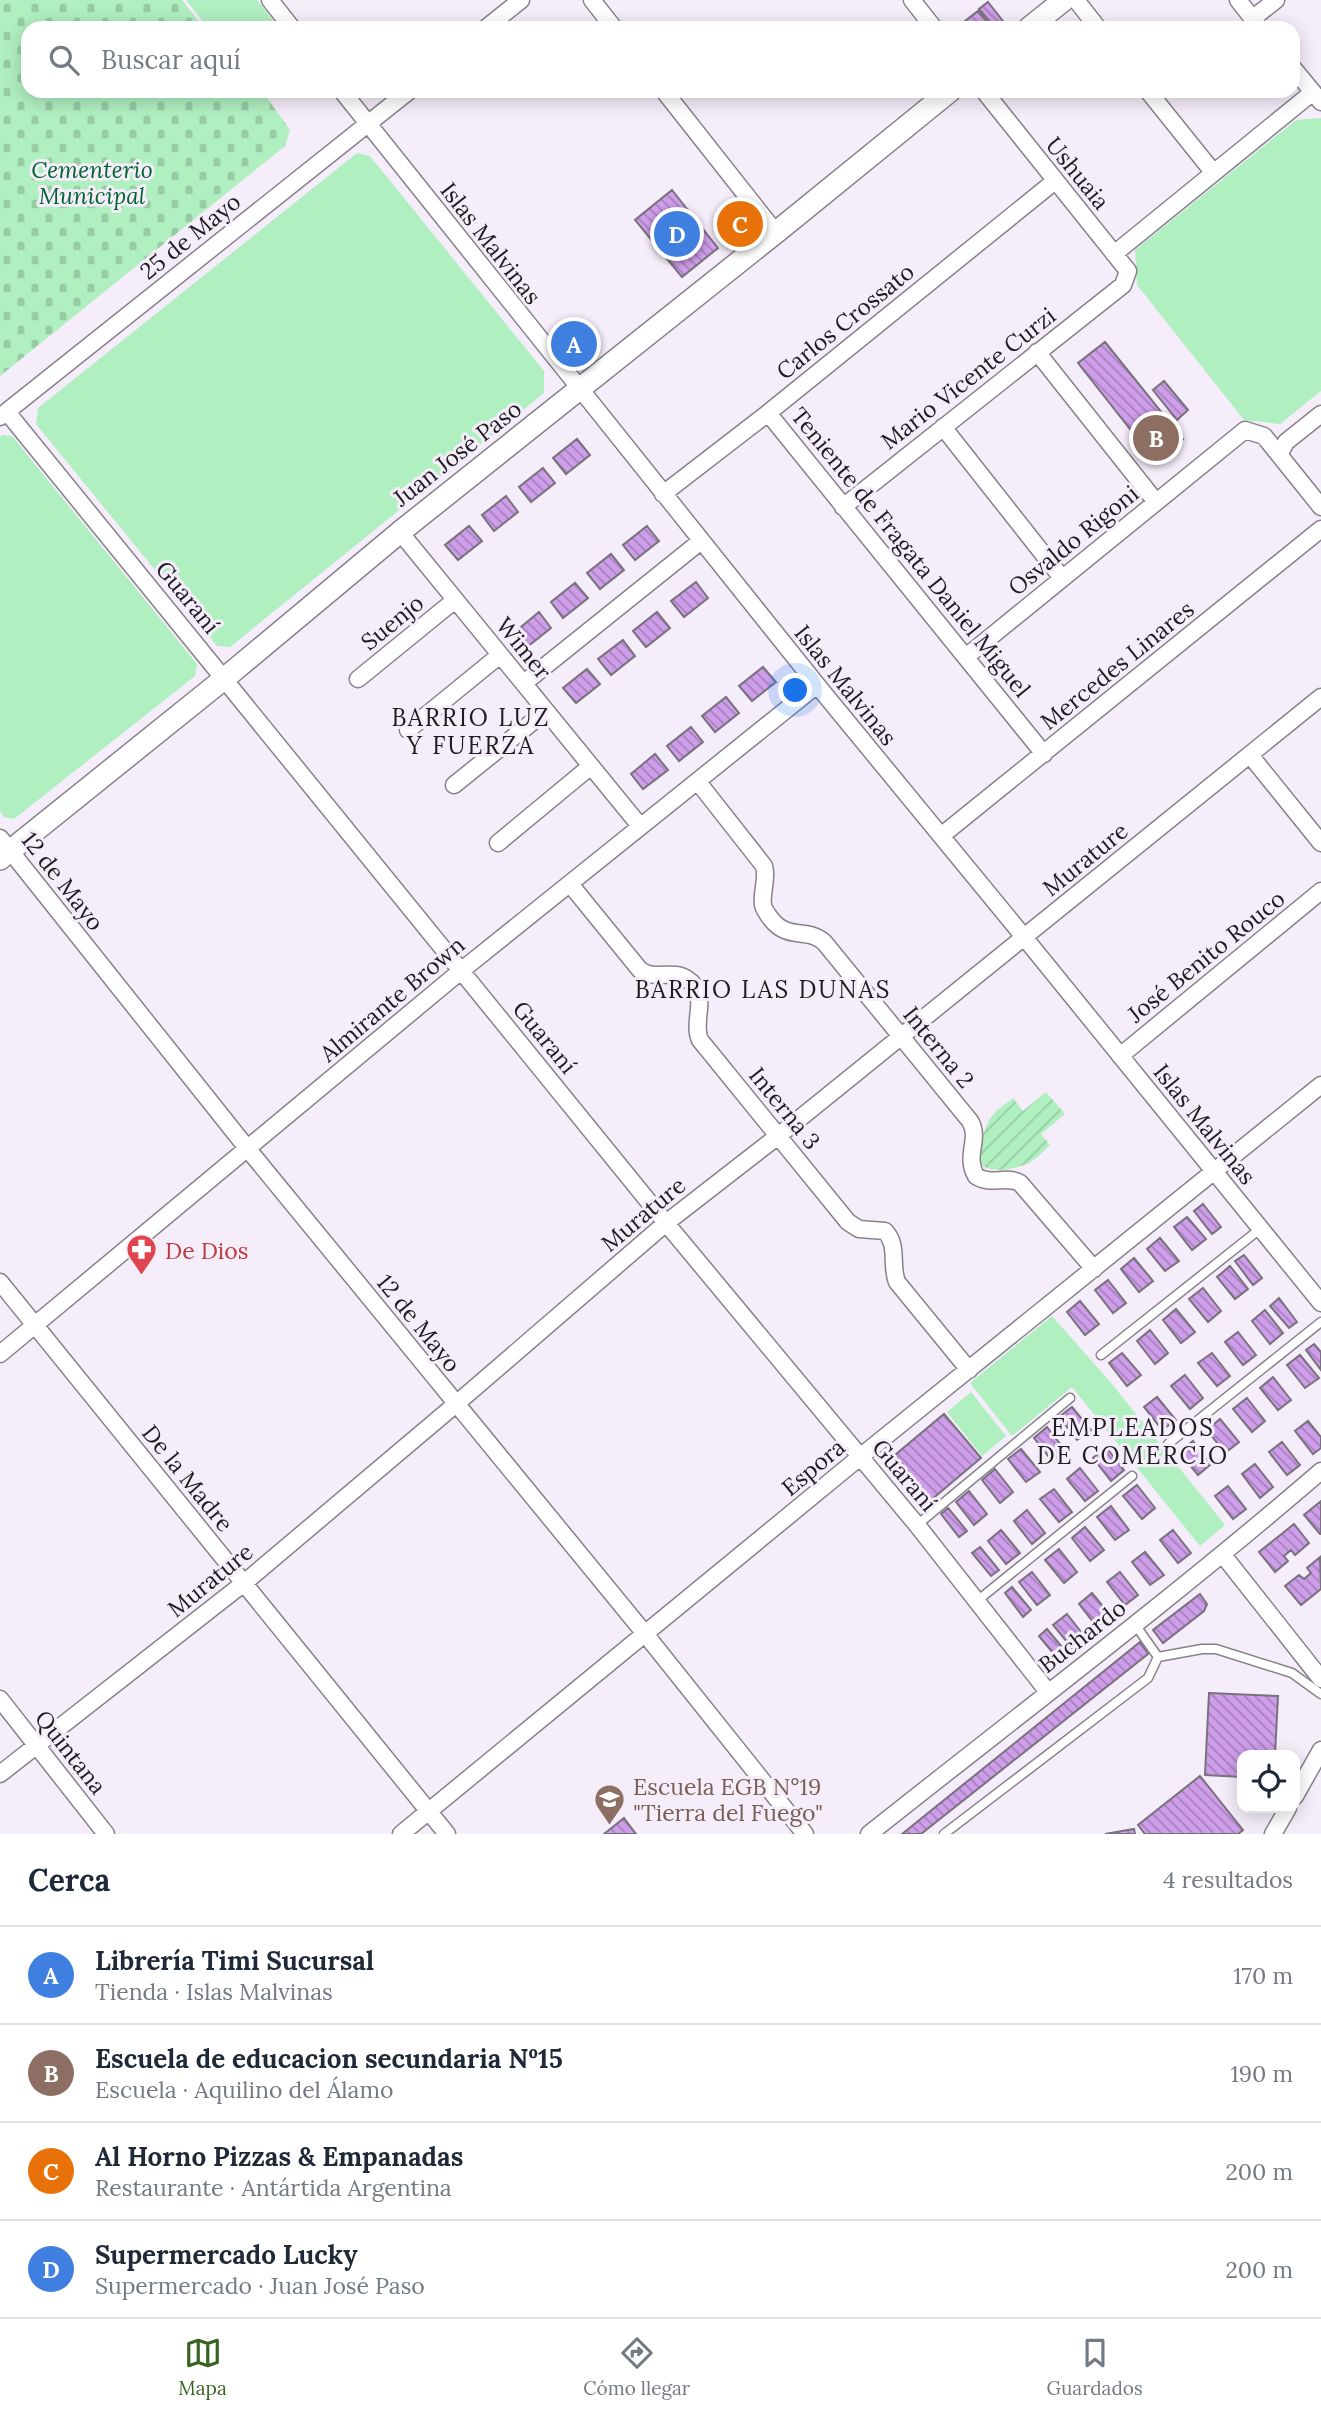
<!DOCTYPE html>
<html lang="es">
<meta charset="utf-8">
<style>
:root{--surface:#fff;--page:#f2f2f3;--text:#1f2937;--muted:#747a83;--line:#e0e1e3;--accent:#376321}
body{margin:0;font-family:Lora,serif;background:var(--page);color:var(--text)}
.controls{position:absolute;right:21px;bottom:21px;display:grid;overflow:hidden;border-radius:14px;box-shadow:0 4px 18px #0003}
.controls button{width:63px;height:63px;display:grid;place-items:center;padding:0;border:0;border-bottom:2px solid var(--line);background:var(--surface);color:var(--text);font:35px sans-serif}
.you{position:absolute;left:796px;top:691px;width:24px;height:24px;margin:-18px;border:5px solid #fff;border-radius:50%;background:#1a73e8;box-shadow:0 0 0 10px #1a73e833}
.badge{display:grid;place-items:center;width:46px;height:46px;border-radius:50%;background:var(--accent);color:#fff;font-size:23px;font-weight:700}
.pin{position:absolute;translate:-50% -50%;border:4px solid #fff;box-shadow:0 2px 7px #0006}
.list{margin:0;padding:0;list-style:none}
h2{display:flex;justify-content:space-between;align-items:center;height:91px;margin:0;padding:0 28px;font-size:30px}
h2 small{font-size:23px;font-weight:400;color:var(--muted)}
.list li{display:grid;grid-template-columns:46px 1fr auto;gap:21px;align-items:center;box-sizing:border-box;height:98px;padding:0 28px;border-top:2px solid var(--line)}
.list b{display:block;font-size:26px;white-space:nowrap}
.list p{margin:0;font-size:23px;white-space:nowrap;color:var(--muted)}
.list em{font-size:23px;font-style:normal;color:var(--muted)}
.icon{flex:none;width:38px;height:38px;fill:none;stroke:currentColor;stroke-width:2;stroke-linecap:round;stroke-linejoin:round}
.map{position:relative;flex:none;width:1321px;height:1834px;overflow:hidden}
.search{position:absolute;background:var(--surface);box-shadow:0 4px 18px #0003;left:21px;right:21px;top:21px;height:77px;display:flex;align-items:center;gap:18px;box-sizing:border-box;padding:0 24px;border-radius:21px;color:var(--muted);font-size:26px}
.sheet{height:483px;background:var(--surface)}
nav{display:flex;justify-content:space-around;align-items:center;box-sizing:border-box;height:98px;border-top:2px solid var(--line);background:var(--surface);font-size:19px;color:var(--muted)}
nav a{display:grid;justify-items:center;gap:4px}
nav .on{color:var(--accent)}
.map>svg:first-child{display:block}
.green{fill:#b0efc0}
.cemetery{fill:url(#cemetery-stones)}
.garden{fill:url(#garden-furrows)}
.building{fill:url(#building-back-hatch);stroke:#78727c;stroke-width:2}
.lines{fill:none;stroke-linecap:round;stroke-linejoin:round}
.lane-casing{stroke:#88818c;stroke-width:11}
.street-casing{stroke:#88818c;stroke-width:19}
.secondary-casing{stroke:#88818c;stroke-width:24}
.lane{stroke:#fff;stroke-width:8}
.street{stroke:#fff;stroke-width:16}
.secondary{stroke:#fff;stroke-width:21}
.labels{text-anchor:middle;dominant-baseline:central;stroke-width:6;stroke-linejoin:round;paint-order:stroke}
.park-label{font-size:23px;font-style:italic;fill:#006631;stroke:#f5edfa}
.street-label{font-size:23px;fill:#1f1c20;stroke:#f5edfa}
.health-label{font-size:23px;fill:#be3a42;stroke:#f5edfa;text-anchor:start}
.education-label{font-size:23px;fill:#785e54;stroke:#f5edfa;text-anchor:start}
.neighbourhood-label{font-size:24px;letter-spacing:2px;fill:#1f1c20;stroke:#f5edfa}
</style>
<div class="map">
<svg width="1321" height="1834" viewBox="0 0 1321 1834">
<defs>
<pattern id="cemetery-stones" width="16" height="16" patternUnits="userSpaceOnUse" patternTransform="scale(1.75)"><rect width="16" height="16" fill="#b0efc0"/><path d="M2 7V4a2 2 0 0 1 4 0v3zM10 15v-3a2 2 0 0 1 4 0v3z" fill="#97cca5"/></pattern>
<pattern id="garden-furrows" width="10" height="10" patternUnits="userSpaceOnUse" patternTransform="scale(1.75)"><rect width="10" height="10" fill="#b0efc0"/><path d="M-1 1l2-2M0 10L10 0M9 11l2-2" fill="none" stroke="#97cca5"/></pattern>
<pattern id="building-back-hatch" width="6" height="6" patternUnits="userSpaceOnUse" patternTransform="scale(1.75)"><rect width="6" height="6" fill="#ce9eea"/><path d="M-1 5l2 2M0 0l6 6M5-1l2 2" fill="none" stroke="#a780bd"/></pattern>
</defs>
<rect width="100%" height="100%" fill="#f5edfa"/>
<!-- green -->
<path class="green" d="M186 0H257L279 28H208Z
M1321 118V391L1280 424 1244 420 1137 285 1135 250 1296 120Z
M357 153 370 156 544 371V393L230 647 217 646 36 424 38 408Z
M2 435 12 436 197 664 195 676 14 819 4 817 0 811V437Z
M1052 1316 1112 1384 1225 1525 1200 1546 1072 1387 1012 1436 970 1383Z
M971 1392 1006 1436 982 1456 947 1412Z"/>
<!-- cemetery -->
<path class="cemetery" d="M0 0H182L204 28H28V91H262L290 130 285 146 0 376Z"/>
<!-- garden -->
<path class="garden" d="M1046 1092 1065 1114 1041 1134 1050 1145C1044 1151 1036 1159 1029 1163 1006 1173 967 1177 981 1141 984 1133 987 1122 992 1116 997 1109 1006 1104 1013 1098L1023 1111Z"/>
<!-- building -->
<path class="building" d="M988 2 1003 21 995 28 979 9Z
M978 11 992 28H956Z
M672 190 718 248 682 277 635 220Z
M739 209 745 217 743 231 730 217Z
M1105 342 1183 439 1156 462 1078 363Z
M1164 381 1188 410 1177 420 1153 390Z
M577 439 590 455 566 474 553 458Z
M543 468 555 483 531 502 519 487Z
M506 496 518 512 494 531 482 515Z
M469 526 482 541 458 560 445 545Z
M647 526 659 541 635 560 623 545Z
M611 554 624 570 600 589 587 573Z
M696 582 708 598 684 617 671 601Z
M575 583 588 598 563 618 551 602Z
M539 612 551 628 527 647 515 632Z
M657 612 670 628 646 647 633 631Z
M623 640 635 656 611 675 598 659Z
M763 667 776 682 752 701 739 686Z
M587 669 600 684 576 703 563 688Z
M726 697 739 713 715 732 702 716Z
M691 727 703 742 679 761 667 746Z
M655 754 668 770 643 789 631 774Z
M1203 1204 1221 1227 1212 1234 1194 1211Z
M1187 1217 1206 1239 1192 1250 1174 1227Z
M1160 1238 1179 1261 1165 1271 1147 1249Z
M1244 1255 1262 1278 1253 1285 1235 1261Z
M1134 1258 1153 1281 1139 1292 1121 1269Z
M1230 1266 1248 1289 1235 1299 1217 1277Z
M1108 1280 1126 1303 1113 1313 1095 1290Z
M1203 1288 1221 1311 1208 1322 1189 1299Z
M1279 1298 1297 1322 1289 1328 1270 1306Z
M1080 1301 1099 1324 1085 1335 1067 1312Z
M1176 1309 1195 1332 1181 1343 1163 1320Z
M1265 1310 1283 1333 1270 1344 1252 1321Z
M1150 1330 1168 1353 1155 1364 1137 1341Z
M1238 1332 1256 1355 1243 1365 1225 1342Z
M1314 1344 1321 1352V1370L1306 1350Z
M1122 1353 1141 1375 1127 1386 1109 1363Z
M1212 1353 1230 1376 1217 1386 1198 1363Z
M1300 1355 1319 1378 1305 1388 1287 1365Z
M1185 1375 1203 1398 1190 1409 1171 1386Z
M1273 1377 1291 1400 1278 1410 1260 1388Z
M1157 1397 1176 1420 1162 1430 1144 1407Z
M1247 1398 1265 1421 1252 1432 1233 1409Z
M1072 1407 1091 1430 1077 1440 1059 1417Z
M944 1414 981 1458 931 1500 895 1455Z
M1220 1419 1239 1442 1225 1453 1207 1430Z
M1308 1421 1321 1437V1448L1313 1454 1295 1431Z
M1047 1427 1065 1450 1052 1461 1034 1438Z
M1193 1441 1211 1464 1198 1475 1179 1452Z
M1282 1442 1300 1465 1287 1475 1269 1452Z
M1106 1447 1124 1470 1111 1481 1093 1458Z
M1021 1449 1040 1472 1026 1482 1008 1459Z
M1255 1464 1273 1487 1260 1498 1242 1474Z
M1080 1468 1098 1491 1085 1501 1067 1479Z
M995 1469 1013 1492 1000 1503 982 1480Z
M1137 1485 1155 1508 1142 1519 1123 1496Z
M1228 1486 1246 1509 1233 1519 1215 1496Z
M1054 1489 1072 1512 1059 1522 1040 1499Z
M969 1491 987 1514 974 1525 956 1502Z
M1321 1501V1534H1320L1304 1515Z
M1111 1506 1129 1530 1115 1540 1097 1517Z
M948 1508 967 1531 959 1537 941 1514Z
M1027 1510 1045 1533 1032 1544 1014 1521Z
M1294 1524 1309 1543 1295 1555 1291 1550 1284 1556 1288 1561 1275 1572 1259 1552Z
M1085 1527 1104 1550 1090 1561 1072 1538Z
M1001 1530 1020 1553 1006 1564 988 1541Z
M1173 1530 1191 1553 1178 1563 1160 1540Z
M980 1547 999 1570 991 1576 972 1553Z
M1059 1549 1077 1572 1064 1583 1045 1560Z
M1145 1552 1164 1575 1150 1585 1132 1562Z
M1320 1557 1321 1589 1301 1605 1285 1586 1299 1575 1304 1579 1311 1573 1307 1568Z
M1032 1572 1050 1595 1037 1605 1019 1582Z
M1120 1572 1138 1595 1125 1605 1107 1582Z
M1012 1587 1031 1610 1023 1617 1005 1593Z
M1092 1593 1111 1616 1097 1627 1079 1604Z
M1200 1594 1207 1604 1204 1611 1163 1643 1153 1630Z
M1067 1614 1085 1637 1072 1648 1053 1625Z
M1047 1629 1066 1652 1058 1659 1039 1636Z
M1140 1642 1148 1654 921 1834H902Z
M1209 1693 1278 1696 1275 1755H1242V1777L1205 1775Z
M1200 1776 1243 1830 1238 1834H1145L1138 1825Z
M624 1818 636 1834H604Z
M1134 1829 1135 1834H1105Z"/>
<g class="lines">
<defs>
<path id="lane" d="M1101 1355 1260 1229
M1168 1444 1321 1322
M917 1525 1070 1398
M977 1601 1132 1476
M1158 1657 1202 1649H1216L1292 1673 1321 1694
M944 1834 1148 1678 1158 1657 1134 1623"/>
<path id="street" d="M270 0 292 28
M592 0 614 28
M912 0 934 28
M1076 0 1098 28
M1238 0 1260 28
M1252 19 1276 0
M486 28 521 0
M1293 68 1321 102
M342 91 817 685 1024 937 1321 1303
M664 91 776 233
M1148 91 1213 172
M1114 254 1313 92
M1037 352 1156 502
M7 412 666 1223 917 1525 1048 1692
M768 413 1044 754
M0 417 409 91
M943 427 1062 578
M1279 455 1286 442 1321 414
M663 494 768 413 1055 181
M843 507 1123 285 1128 271 984 91
M400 532 640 826
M967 656 1245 430 1264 436 1321 507
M358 679 455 600
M524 683 701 541
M408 730 500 655
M1250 755 1321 843
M698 782 764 866C768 879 761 892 763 905 764 910 768 915 771 919 788 941 807 927 824 942L970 1121C981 1139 964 1155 976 1176 991 1186 1006 1175 1020 1183L1094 1269
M454 785 546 711
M941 836 1321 529
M0 838 247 1148 646 1635 805 1834
M498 843 591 766
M570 884 640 970C655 981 673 969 687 979 711 995 691 1020 700 1040L848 1222 859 1229 885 1231C899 1246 890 1264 897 1282L969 1370
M1120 1056 1321 891
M0 1282 447 1834
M0 1354 462 970 817 685
M1223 1555 1321 1679
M0 1699 106 1834
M0 1774 244 1583 456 1404 666 1223 778 1136 1321 697
M1295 1796 1321 1750
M401 1834 860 1457 1321 1085
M869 1834C1020 1714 1175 1597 1321 1471
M1273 1834 1288 1808"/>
<path id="secondary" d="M1029 28 1064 0
M0 859 225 678 400 532 779 230 950 91"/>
</defs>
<!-- lane casing -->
<use href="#lane" class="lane-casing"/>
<!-- street casing -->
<use href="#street" class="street-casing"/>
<!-- secondary casing -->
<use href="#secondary" class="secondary-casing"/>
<!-- lane -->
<use href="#lane" class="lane"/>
<!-- street -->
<use href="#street" class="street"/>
<!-- secondary -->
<use href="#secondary" class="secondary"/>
</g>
<!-- icons -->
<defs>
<symbol id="pharmacy-pin" viewBox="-11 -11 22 30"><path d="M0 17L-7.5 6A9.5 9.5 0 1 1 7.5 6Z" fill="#e0444e" stroke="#f5edfa"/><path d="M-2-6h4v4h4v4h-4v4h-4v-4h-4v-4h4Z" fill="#fff"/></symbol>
<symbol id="school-pin" viewBox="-11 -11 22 30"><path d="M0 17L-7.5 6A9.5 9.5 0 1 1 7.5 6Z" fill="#8d6e63" stroke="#f5edfa"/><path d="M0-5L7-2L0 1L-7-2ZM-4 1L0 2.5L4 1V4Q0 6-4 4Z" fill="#fff"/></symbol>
</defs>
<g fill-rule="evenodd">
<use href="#pharmacy-pin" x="124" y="1232" width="35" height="47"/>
<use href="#school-pin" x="592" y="1782" width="35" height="47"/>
</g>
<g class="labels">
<!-- park labels -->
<g class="park-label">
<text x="92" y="169">Cementerio<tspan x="92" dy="26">Municipal</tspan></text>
</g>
<!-- street labels -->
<g class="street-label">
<text transform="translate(1078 173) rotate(51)">Ushuaia</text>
<text transform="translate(190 236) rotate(-39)">25 de Mayo</text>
<text transform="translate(491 243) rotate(52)">Islas Malvinas</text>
<text transform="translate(845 321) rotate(-39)">Carlos Crossato</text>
<text transform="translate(968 378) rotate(-38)">Mario Vicente Curzi</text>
<text transform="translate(457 453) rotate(-38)">Juan José Paso</text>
<text transform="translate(1073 540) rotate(-39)">Osvaldo Rigoni</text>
<text transform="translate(911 552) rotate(51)">Teniente de Fragata Daniel Miguel</text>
<text transform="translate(188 597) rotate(51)">Guaraní</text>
<text transform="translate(392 622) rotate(-39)">Suenjo</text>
<text transform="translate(524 648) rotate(51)">Wimer</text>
<text transform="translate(1117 665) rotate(-39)">Mercedes Linares</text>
<text transform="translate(846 685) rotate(51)">Islas Malvinas</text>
<text transform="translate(1085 859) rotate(-39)">Murature</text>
<text transform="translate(63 881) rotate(52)">12 de Mayo</text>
<text transform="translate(1206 956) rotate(-39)">José Benito Rouco</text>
<text transform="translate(392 999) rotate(-40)">Almirante Brown</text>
<text transform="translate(545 1037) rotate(51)">Guaraní</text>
<text transform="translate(939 1047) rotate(51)">Interna 2</text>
<text transform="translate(785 1108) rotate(51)">Interna 3</text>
<text transform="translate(1205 1124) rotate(51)">Islas Malvinas</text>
<text transform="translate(643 1214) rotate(-40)">Murature</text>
<text transform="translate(419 1323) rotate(51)">12 de Mayo</text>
<text transform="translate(813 1467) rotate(-40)">Espora</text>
<text transform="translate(905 1475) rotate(50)">Guaraní</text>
<text transform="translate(188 1478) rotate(51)">De la Madre</text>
<text transform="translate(210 1580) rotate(-39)">Murature</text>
<text transform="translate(1082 1636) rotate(-38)">Buchardo</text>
<text transform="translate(71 1752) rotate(52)">Quintana</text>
</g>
<!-- health labels -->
<g class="health-label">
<text x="165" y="1250">De Dios</text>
</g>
<!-- education labels -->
<g class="education-label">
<text x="633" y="1786">Escuela EGB N°19<tspan x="633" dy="26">"Tierra del Fuego"</tspan></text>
</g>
<!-- neighbourhood labels -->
<g class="neighbourhood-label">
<text x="471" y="717">BARRIO LUZ<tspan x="471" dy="28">Y FUERZA</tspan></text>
<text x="763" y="989">BARRIO LAS DUNAS</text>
<text x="1133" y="1427">EMPLEADOS<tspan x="1133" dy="28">DE COMERCIO</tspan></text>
</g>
</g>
</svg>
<div class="controls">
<button><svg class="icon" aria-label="locate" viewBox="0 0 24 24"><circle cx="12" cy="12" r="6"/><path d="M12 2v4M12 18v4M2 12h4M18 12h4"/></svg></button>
</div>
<div class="you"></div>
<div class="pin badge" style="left:574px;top:344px;background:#3f7fe0">A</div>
<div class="pin badge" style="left:1156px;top:438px;background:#8d6e63">B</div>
<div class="pin badge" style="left:740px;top:224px;background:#e8710a">C</div>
<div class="pin badge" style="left:677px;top:234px;background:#3f7fe0">D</div>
<div class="search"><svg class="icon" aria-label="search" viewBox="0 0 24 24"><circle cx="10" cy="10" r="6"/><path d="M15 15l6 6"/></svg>Buscar aquí</div>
</div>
<section class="sheet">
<h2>Cerca<small>4 resultados</small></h2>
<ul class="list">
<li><span class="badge" style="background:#3f7fe0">A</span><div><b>Librería Timi Sucursal</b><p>Tienda · Islas Malvinas</p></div><em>170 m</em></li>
<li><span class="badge" style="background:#8d6e63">B</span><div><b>Escuela de educacion secundaria Nº15</b><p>Escuela · Aquilino del Álamo</p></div><em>190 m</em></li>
<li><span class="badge" style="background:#e8710a">C</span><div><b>Al Horno Pizzas &amp; Empanadas</b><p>Restaurante · Antártida Argentina</p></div><em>200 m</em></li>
<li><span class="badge" style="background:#3f7fe0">D</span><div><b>Supermercado Lucky</b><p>Supermercado · Juan José Paso</p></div><em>200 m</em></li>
</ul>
</section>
<nav>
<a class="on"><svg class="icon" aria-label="map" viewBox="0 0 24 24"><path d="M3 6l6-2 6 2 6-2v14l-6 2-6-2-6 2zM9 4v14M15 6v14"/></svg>Mapa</a>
<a><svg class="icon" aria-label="directions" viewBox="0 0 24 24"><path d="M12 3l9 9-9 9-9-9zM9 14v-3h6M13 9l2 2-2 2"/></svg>Cómo llegar</a>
<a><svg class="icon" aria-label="saved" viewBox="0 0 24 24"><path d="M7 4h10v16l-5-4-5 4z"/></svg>Guardados</a>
</nav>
